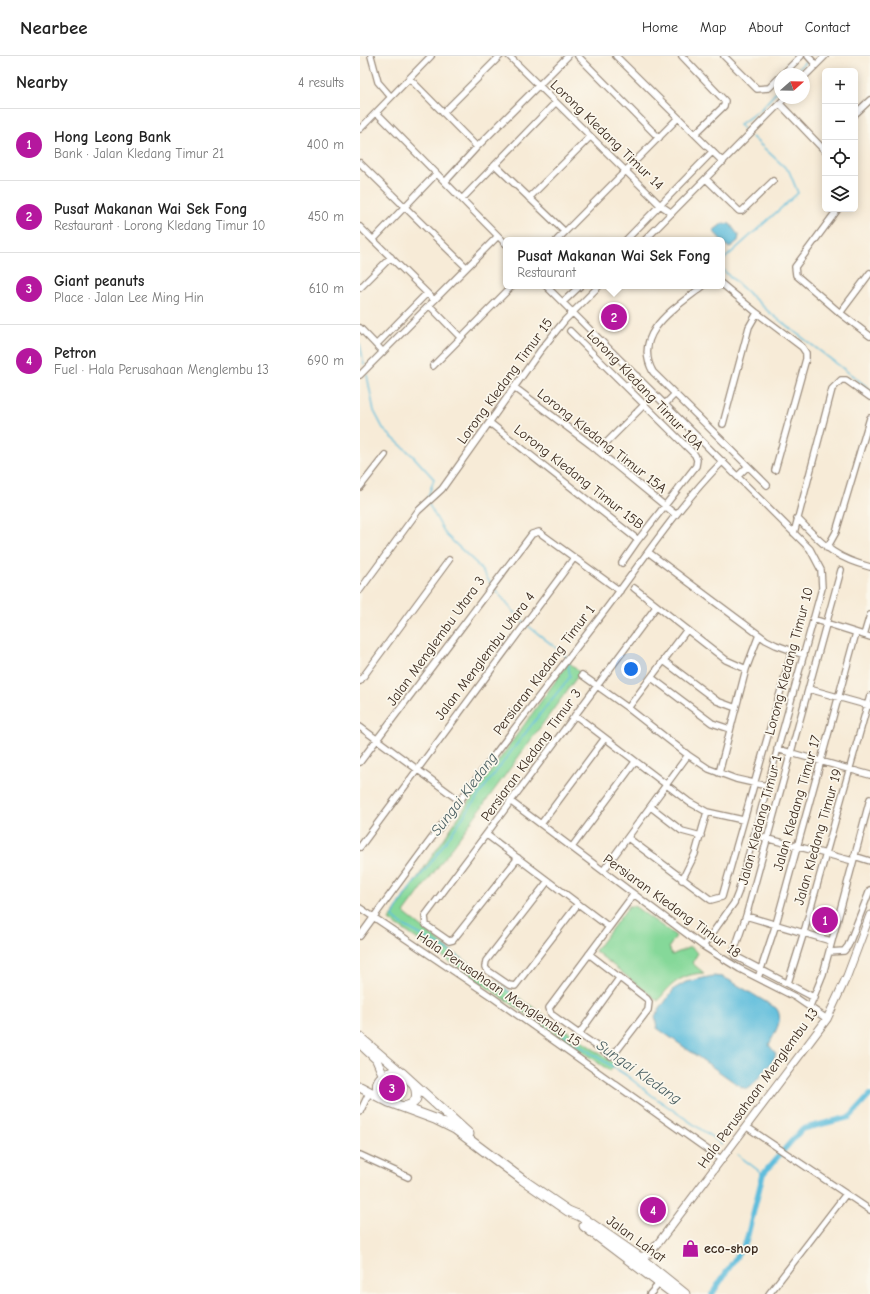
<!DOCTYPE html>
<meta charset="utf-8">
<style>
:root{--surface:#fff;--page:#f2f2f2;--text:#222;--muted:#767676;--line:#e0e0e0;--accent:#b5179e}
body{margin:0;font-family:"Comic Neue",sans-serif;background:var(--page);color:var(--text)}
.controls{position:absolute;right:12px;top:12px;display:grid;overflow:hidden;border-radius:6px;box-shadow:0 2px 10px #0003}
.controls button{width:36px;height:36px;display:grid;place-items:center;padding:0;border:0;border-bottom:1px solid var(--line);background:var(--surface);color:var(--text);font:20px sans-serif}
.compass{position:absolute;left:414px;top:12px;width:36px;height:36px;border-radius:50%;background:var(--surface);box-shadow:0 2px 10px #0003;rotate:70deg}
.you{position:absolute;left:271px;top:613px;width:14px;height:14px;margin:-10px;border:3px solid #fff;border-radius:50%;background:#1a73e8;box-shadow:0 0 0 6px #1a73e833}
.badge{display:grid;place-items:center;width:26px;height:26px;border-radius:50%;background:var(--accent);color:#fff;font-size:13px;font-weight:700}
.pin{position:absolute;translate:-50% -50%;border:2px solid #fff;box-shadow:0 1px 4px #0006}
.popup{position:absolute;left:143px;top:181px;width:222px;height:52px;box-sizing:border-box;display:grid;place-content:center;border-radius:6px;background:var(--surface);filter:drop-shadow(0 1px 3px #0005);font-size:13px;white-space:nowrap;color:var(--muted)}
.popup b{font-size:15px;color:var(--text)}
.popup::after{content:'';position:absolute;left:50%;top:100%;margin-left:-8px;border:8px solid transparent;border-top-color:var(--surface)}
.list{margin:0;padding:0;list-style:none}
h2{display:flex;justify-content:space-between;align-items:center;height:52px;margin:0;padding:0 16px;font-size:17px}
h2 small{font-size:13px;font-weight:400;color:var(--muted)}
.list li{display:grid;grid-template-columns:26px 1fr auto;gap:12px;align-items:center;box-sizing:border-box;height:72px;padding:0 16px;border-top:1px solid var(--line)}
.list b{display:block;font-size:15px;white-space:nowrap}
.list p{margin:0;font-size:13px;white-space:nowrap;color:var(--muted)}
.list em{font-size:13px;font-style:normal;color:var(--muted)}
.icon{flex:none;width:22px;height:22px;fill:none;stroke:currentColor;stroke-width:2;stroke-linecap:round;stroke-linejoin:round}
.map{position:relative;flex:none;width:510px;height:1238px;overflow:hidden}
header{display:flex;align-items:center;gap:24px;box-sizing:border-box;height:56px;padding:0 20px;background:var(--surface);border-bottom:1px solid var(--line)}
header strong{font-size:19px}
nav{display:flex;gap:22px;margin-inline-start:auto;font-size:14px}
main{display:flex}
aside{flex:1;background:var(--surface)}
.map>svg:first-child{display:block}
.green{fill:#85d899;stroke:#60815c}
.water{fill:#5ebddc;stroke:#4c747d}
.lines{fill:none;stroke-linecap:round;stroke-linejoin:round}
.stream{stroke:#5ebddc;stroke-width:1.5}
.canal{stroke:#5ebddc;stroke-width:5.5}
.minor-casing{stroke:#998a7a;stroke-width:8}
.tertiary-casing{stroke:#998a7a;stroke-width:9}
.secondary-casing{stroke:#998a7a;stroke-width:10}
.primary-casing{stroke:#998a7a;stroke-width:11}
.minor{stroke:#fff;stroke-width:5.5}
.tertiary{stroke:#fff;stroke-width:7}
.secondary{stroke:#fff;stroke-width:8}
.primary{stroke:#fff;stroke-width:9}
.labels{text-anchor:middle;dominant-baseline:central;stroke-width:3.5;stroke-linejoin:round;paint-order:stroke}
.street-label{font-size:14px;fill:#3b2a1e;stroke:#fbf7ec}
.poi-label{font-size:14px;font-weight:bold;fill:#3b2a1e;stroke:#fbf7ec;text-anchor:start}
.water-label{font-size:15px;font-style:italic;fill:#475d60;stroke:#fbf7ec}
</style>
<header>
<strong>Nearbee</strong>
<nav><a>Home</a><a>Map</a><a>About</a><a>Contact</a></nav>
</header>
<main>
<aside>
<h2>Nearby<small>4 results</small></h2>
<ul class="list">
<li><span class="badge">1</span><div><b>Hong Leong Bank</b><p>Bank · Jalan Kledang Timur 21</p></div><em>400 m</em></li>
<li><span class="badge">2</span><div><b>Pusat Makanan Wai Sek Fong</b><p>Restaurant · Lorong Kledang Timur 10</p></div><em>450 m</em></li>
<li><span class="badge">3</span><div><b>Giant peanuts</b><p>Place · Jalan Lee Ming Hin</p></div><em>610 m</em></li>
<li><span class="badge">4</span><div><b>Petron</b><p>Fuel · Hala Perusahaan Menglembu 13</p></div><em>690 m</em></li>
</ul>
</aside>
<div class="map">
<svg width="510" height="1238" viewBox="0 0 510 1238">
<rect width="100%" height="100%" fill="#fbf7ec"/>
<filter id="ink" filterUnits="userSpaceOnUse"><feTurbulence type="fractalNoise" baseFrequency=".025" numOctaves="2"/><feDisplacementMap in="SourceGraphic" scale="8" xChannelSelector="R" yChannelSelector="G"/><feConvolveMatrix kernelMatrix="1 2 1 2 8 2 1 2 1" color-interpolation-filters="sRGB"/></filter>
<filter id="wash" filterUnits="userSpaceOnUse"><feTurbulence type="fractalNoise" baseFrequency=".012" numOctaves="4" result="noise"/><feDisplacementMap in="SourceGraphic" scale="16" xChannelSelector="R" yChannelSelector="G"/><feGaussianBlur stdDeviation="0.9" result="paint"/><feColorMatrix in="noise" values="0 0 0 0 0 0 0 0 0 0 0 0 0 0 0 0 0 1.4 0 .05"/><feComposite in="paint" operator="in"/></filter>
<g filter="url(#wash)">
<rect width="100%" height="100%" fill="#f7ebd7"/>
<!-- green -->
<path class="green" d="M209 606 220 617 44 857 90 894 255 1008 250 1015 29 864 106 750Z
M269 850H274L316 880 309 891 312 899 330 891 338 897 332 907 344 917C322 918 310 928 298 945L235 895Z"/>
<!-- water -->
<path class="water" d="M363 167 370 168 379 180 378 185 369 192 353 175Z
M353 920 362 921 369 924 416 952C425 963 414 977 409 989L416 998 412 1006 391 1031 387 1033 381 1031 297 972 295 960 314 933 326 926Z"/>
<g class="lines">
<!-- stream -->
<path class="stream" d="M433 18 447 4
M384 73 379 69 401 53 420 32
M362 205 438 137 429 115 392 81
M362 213 410 257 510 333
M0 288 4 308
M7 319 14 355 24 374 53 400 74 423 67 444
M68 447 86 479 116 507 132 529
M134 532 157 560 164 566
M167 569 205 599 207 602
M208 606 210 621C162 679 118 739 75 801 61 821 42 838 33 861L41 868 86 893 135 925 218 989 266 1019 294 1041 362 1088
M371 1069 384 1053
M358 1084 366 1075
M378 1099 403 1118"/>
<!-- canal -->
<path class="canal" d="M352 1238 386 1186 403 1118 442 1073 490 1061 510 1039"/>
</g>
</g>
<g filter="url(#ink)">
<g class="lines">
<defs>
<path id="minor" d="M11 0 18 26 31 41
M149 0 283 132 300 149 312 157
M218 0 299 82
M256 0 363 106
M322 0 365 45 364 50 335 78
M364 0 397 33 409 32 420 21
M448 0 456 9
M423 18 441 0
M444 21 465 0
M50 23 117 91
M420 48 465 95
M17 57 146 188
M83 57 140 0
M495 58 510 44
M0 73 71 0
M0 107 106 211
M135 109 205 176
M346 123 379 155H382L413 125
M85 126 117 91 208 0
M169 142 230 81
M102 143 195 47
M478 153 435 211 436 219 480 257 510 280
M0 171 74 244
M13 184 76 118
M197 184 318 62
M266 184 353 95
M285 184 425 42
M362 228 397 257 442 291 446 297V303L415 414
M186 230 450 493 461 514 462 532 378 837 374 847 343 890
M343 230C317 251 271 277 293 316L407 429
M0 232 31 201
M203 246 220 230
M69 249 101 282
M480 257 510 217
M0 272 23 296
M16 289 67 237
M73 310 152 230
M0 319 138 180
M154 331 231 389 315 458
M267 331 277 320
M305 348 315 338
M130 367 278 484 336 410 337 404 335 399 210 275
M363 368 389 271 397 257
M238 395 285 348
M378 420 388 410
M0 431 25 399
M437 462C464 489 472 501 510 511
M434 477 472 333 481 324H486L510 341
M467 492 476 476 510 362
M288 496 406 584 416 589 444 599
M262 507 278 484
M274 532 366 604 386 613
M0 534 58 455 82 433 180 295 205 264 239 230
M453 563 510 581
M504 579 510 559
M304 605 357 645 376 652
M222 619 268 652 328 699 349 713 376 723 407 730
M292 622 352 667 370 673
M0 625 89 504
M449 633 510 650
M268 652 326 575
M215 659 329 746 347 756 383 764
M0 671 100 745
M417 693 510 719
M0 706 172 478 179 476 260 535
M359 717 386 613 399 579
M150 745 343 890 380 913 435 941 467 963
M291 751 322 775 341 780
M181 768 245 682
M127 779 249 871
M394 779 493 805
M268 782 351 844 362 841 432 595
M0 791 214 502
M212 791 275 706
M494 800 510 805
M158 802 93 884 89 885 66 869 65 860 296 551
M243 815 328 699
M322 824 335 798 347 756
M188 825 126 905 125 911 127 914 149 929 155 930 218 848
M0 852 132 941 362 1104
M386 860 471 885
M0 880C78 772 158 667 240 561 280 509 316 452 363 405
M469 896 484 895 488 890 510 834
M229 898 287 943 289 946 288 954 255 997 251 1000 219 978 260 921
M398 922 416 868 496 577
M428 927 444 876 510 640
M455 942 375 900 374 895 386 860 481 514
M450 950 463 918 510 743
M219 978 191 958 189 952 274 838
M0 1056 9 1037
M387 1071 510 1154
M0 1099 48 1121
M290 1238 299 1228
M409 1238 486 1138"/>
<path id="tertiary" d="M279 1201 289 1198 299 1186 467 963 487 920 510 859"/>
<path id="secondary" d="M0 981 42 1017
M0 988 16 1003 23 1019"/>
<path id="primary" d="M0 1031 29 1046 75 1063 95 1073 163 1124 208 1155 220 1160 279 1201 325 1238
M22 1043C11 1025 22 1014 42 1017L109 1078
M43 1051C57 1049 59 1040 54 1028
M224 1170 314 1238"/>
</defs>
<!-- minor casing -->
<use href="#minor" class="minor-casing"/>
<!-- tertiary casing -->
<use href="#tertiary" class="tertiary-casing"/>
<!-- secondary casing -->
<use href="#secondary" class="secondary-casing"/>
<!-- primary casing -->
<use href="#primary" class="primary-casing"/>
<!-- minor -->
<use href="#minor" class="minor"/>
<!-- tertiary -->
<use href="#tertiary" class="tertiary"/>
<!-- secondary -->
<use href="#secondary" class="secondary"/>
<!-- primary -->
<use href="#primary" class="primary"/>
</g>
</g>
<!-- icons -->
<defs>
<symbol id="shop-bare" viewBox="-9 -9 18 18"><path d="M-5-2.5h2.3a2.7 3.5 0 0 1 5.4 0H5L5.5 6h-11ZM-1.5-2.5h3a1.5 2.3 0 0 0-3 0Z" fill="#b5179e" stroke="#fbf7ec" stroke-width="2.5" paint-order="stroke"/></symbol>
</defs>
<g fill-rule="evenodd">
<use href="#shop-bare" x="318" y="1180" width="25" height="25"/>
</g>
<g class="labels">
<!-- street labels -->
<g class="street-label">
<text transform="translate(247 79) rotate(44)">Lorong Kledang Timur 14</text>
<text transform="translate(145 325) rotate(-54)">Lorong Kledang Timur 15</text>
<text transform="translate(285 334) rotate(46)">Lorong Kledang Timur 10A</text>
<text transform="translate(242 385) rotate(38)">Lorong Kledang Timur 15A</text>
<text transform="translate(219 421) rotate(38)">Lorong Kledang Timur 15B</text>
<text transform="translate(76 585) rotate(-54)">Jalan Menglembu Utara 3</text>
<text transform="translate(125 600) rotate(-53)">Jalan Menglembu Utara 4</text>
<text transform="translate(429 605) rotate(-75)">Lorong Kledang Timur 10</text>
<text transform="translate(184 614) rotate(-53)">Persiaran Kledang Timur 1</text>
<text transform="translate(171 699) rotate(-54)">Persiaran Kledang Timur 3</text>
<text transform="translate(437 747) rotate(-74)">Jalan Kledang Timur 17</text>
<text transform="translate(400 764) rotate(-75)">Jalan Kledang Timur 1</text>
<text transform="translate(458 781) rotate(-74)">Jalan Kledang Timur 19</text>
<text transform="translate(312 850) rotate(36)">Persiaran Kledang Timur 18</text>
<text transform="translate(139 933) rotate(34)">Hala Perusahaan Menglembu 15</text>
<text transform="translate(398 1032) rotate(-54)">Hala Perusahaan Menglembu 13</text>
<text transform="translate(276 1183) rotate(36)">Jalan Lahat</text>
</g>
<!-- poi labels -->
<g class="poi-label">
<text x="344" y="1192">eco-shop</text>
</g>
<!-- water labels -->
<g class="water-label">
<text transform="translate(104 738) rotate(-53)">Sungai Kledang</text>
<text transform="translate(279 1016) rotate(35)">Sungai Kledang</text>
</g>
</g>
</svg>
<div class="controls">
<button>+</button>
<button>−</button>
<button><svg class="icon" aria-label="locate" viewBox="0 0 24 24"><circle cx="12" cy="12" r="6"/><path d="M12 2v4M12 18v4M2 12h4M18 12h4"/></svg></button>
<button><svg class="icon" aria-label="layers" viewBox="0 0 24 24"><path d="M12 4l9 5-9 5-9-5zM3 14l9 5 9-5"/></svg></button>
</div>
<svg class="compass" viewBox="-18 -18 36 36"><path d="M0-13l5 13h-10z" fill="#e53935"/><path d="M0 13l5-13h-10z" fill="#767676"/></svg>
<div class="you"></div>
<div class="pin badge" style="left:465px;top:864px">1</div>
<div class="pin badge" style="left:254px;top:261px">2</div>
<div class="popup"><b>Pusat Makanan Wai Sek Fong</b>Restaurant</div>
<div class="pin badge" style="left:32px;top:1032px">3</div>
<div class="pin badge" style="left:293px;top:1154px">4</div>
</div>
</main>
